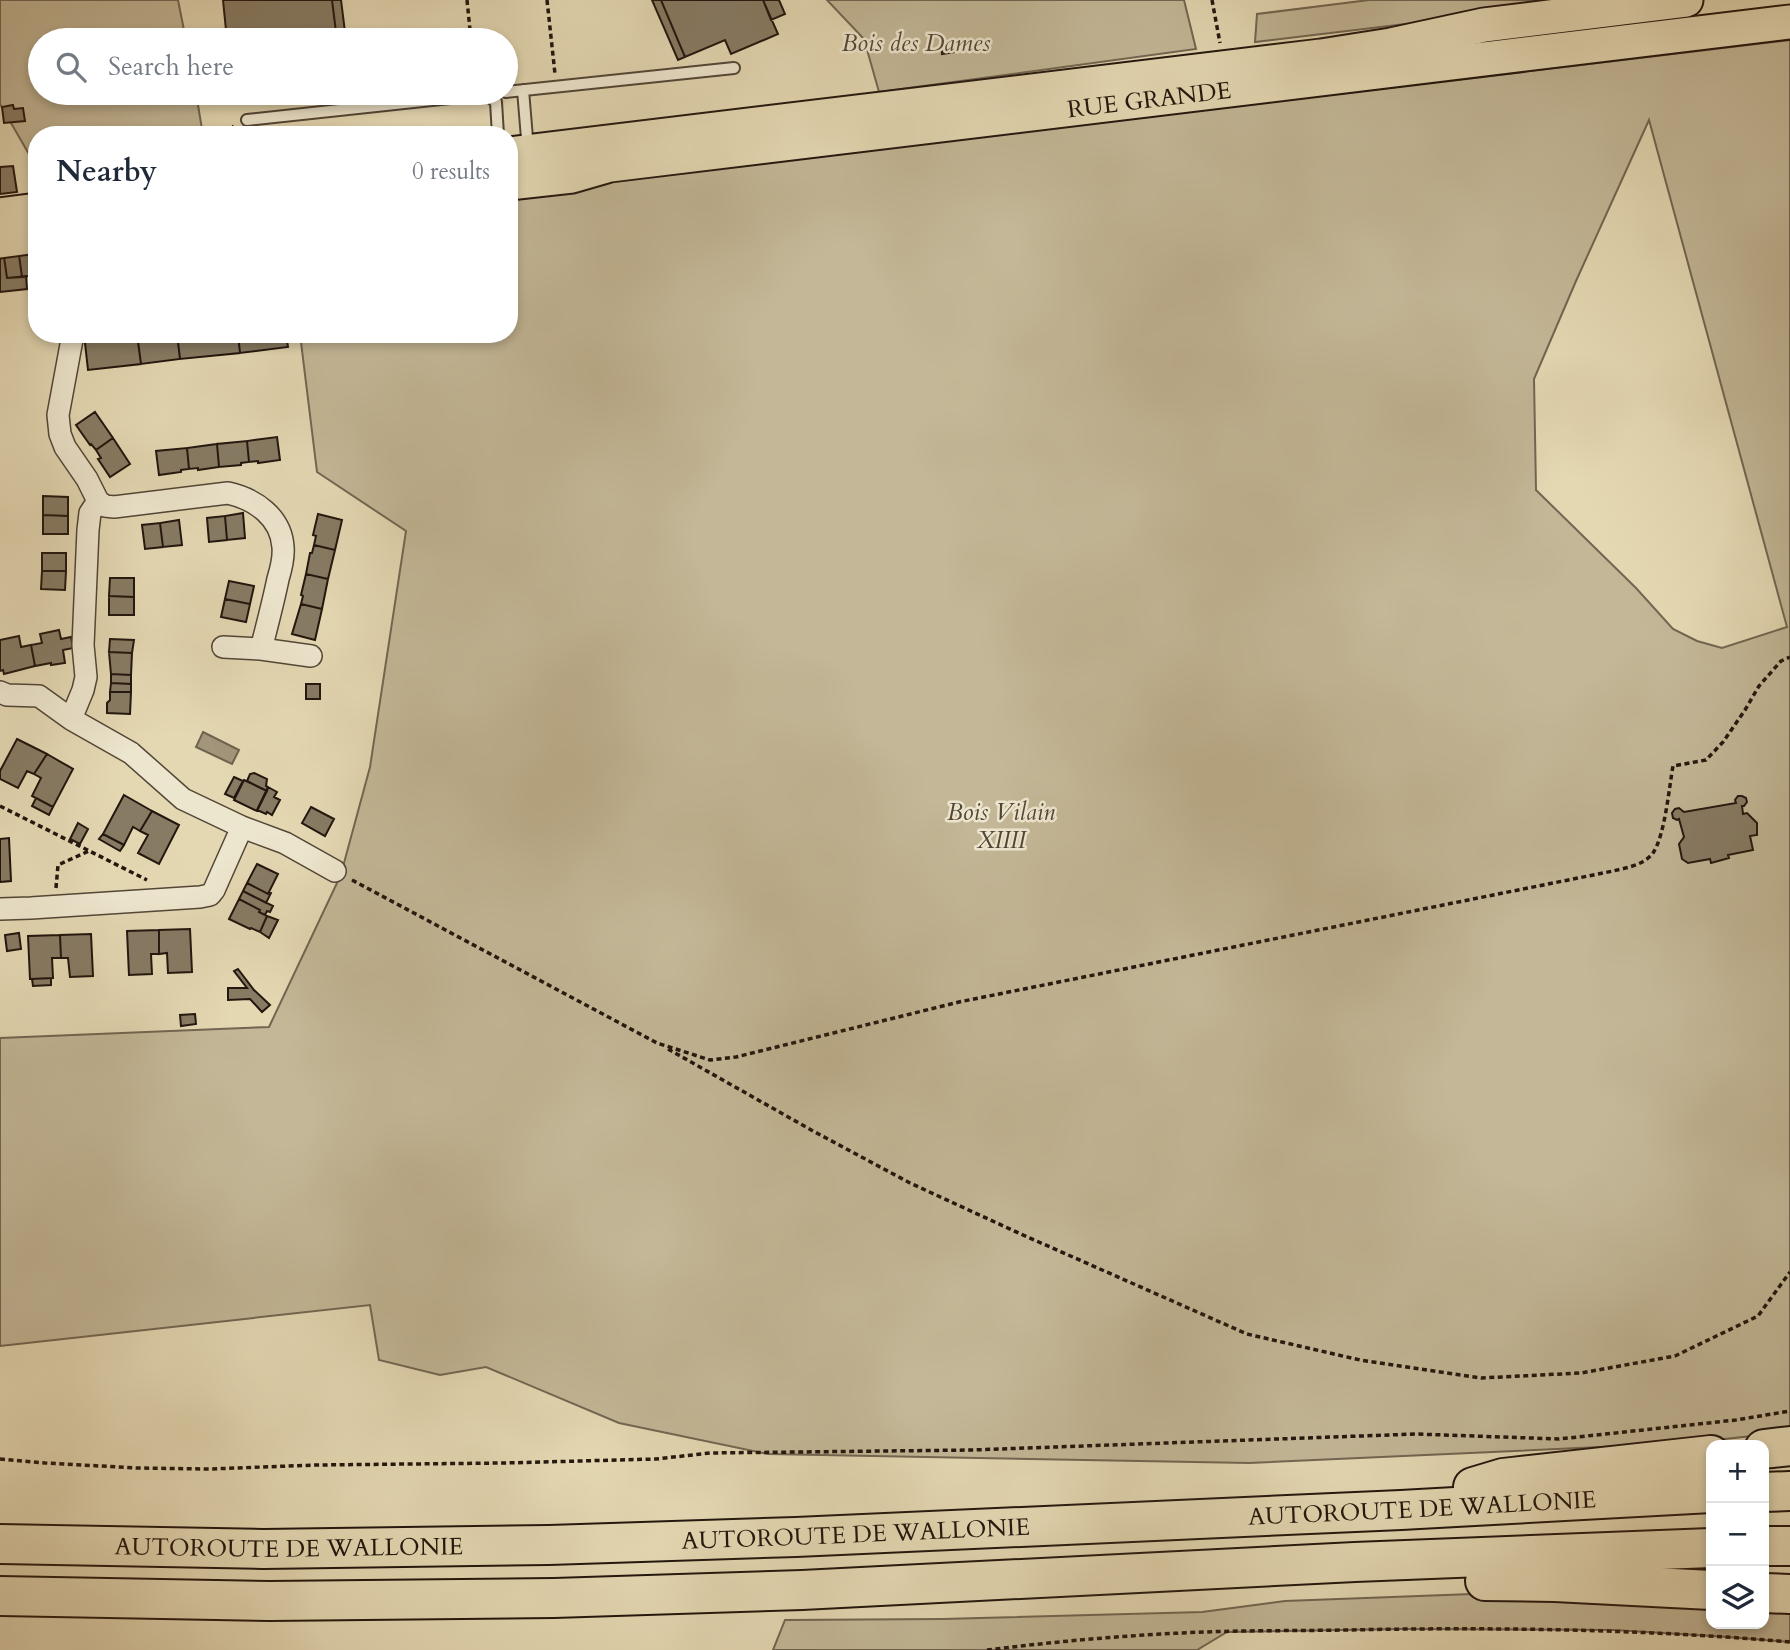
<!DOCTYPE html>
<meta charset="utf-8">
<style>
:root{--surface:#fff;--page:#f6f6f7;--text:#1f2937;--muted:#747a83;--line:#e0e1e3}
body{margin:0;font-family:Cardo,serif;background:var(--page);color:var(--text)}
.controls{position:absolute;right:21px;bottom:21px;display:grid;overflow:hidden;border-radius:14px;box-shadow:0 4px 10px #0003}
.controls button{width:63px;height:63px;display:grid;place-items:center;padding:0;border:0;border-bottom:2px solid var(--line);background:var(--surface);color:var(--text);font:35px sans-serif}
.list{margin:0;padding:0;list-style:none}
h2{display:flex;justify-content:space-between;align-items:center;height:91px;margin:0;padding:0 28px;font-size:30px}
h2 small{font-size:23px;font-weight:400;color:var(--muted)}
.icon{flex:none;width:38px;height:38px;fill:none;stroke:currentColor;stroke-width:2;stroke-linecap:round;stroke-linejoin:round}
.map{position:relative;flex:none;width:1790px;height:1650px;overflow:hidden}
.search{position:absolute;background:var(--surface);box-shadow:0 4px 10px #0003;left:28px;top:28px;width:490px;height:77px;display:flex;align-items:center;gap:18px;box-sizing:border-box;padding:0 24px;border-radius:38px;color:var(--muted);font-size:26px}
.panel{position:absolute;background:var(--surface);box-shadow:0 4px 10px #0003;left:28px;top:126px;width:490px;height:217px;border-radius:28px}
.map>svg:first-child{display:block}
.green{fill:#c3b797;stroke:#726652;stroke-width:2;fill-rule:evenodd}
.water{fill:#a2967b;stroke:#6f634f;stroke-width:2}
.building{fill:#877b64;stroke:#22160e;stroke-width:2}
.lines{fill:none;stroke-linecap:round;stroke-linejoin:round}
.service-casing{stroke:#524637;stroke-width:14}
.minor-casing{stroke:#524637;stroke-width:24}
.primary-casing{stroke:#22160e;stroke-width:37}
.motorway-casing{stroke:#22160e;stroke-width:42}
.path{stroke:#22160e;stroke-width:3.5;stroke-dasharray:5 3.5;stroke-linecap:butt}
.service{stroke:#ede6ce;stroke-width:10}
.minor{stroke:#ede6ce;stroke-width:21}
.primary{stroke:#e4d8b3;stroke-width:33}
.motorway{stroke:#e4d8b3;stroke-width:38}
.labels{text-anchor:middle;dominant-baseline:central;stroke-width:5;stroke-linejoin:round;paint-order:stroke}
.park-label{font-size:24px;font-style:italic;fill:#524637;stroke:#ede6ce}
.street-label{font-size:24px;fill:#22160e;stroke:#ede6ce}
</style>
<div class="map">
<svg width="1790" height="1650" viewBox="0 0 1790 1650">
<rect width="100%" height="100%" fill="#e4d8b3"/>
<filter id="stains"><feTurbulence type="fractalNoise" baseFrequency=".00286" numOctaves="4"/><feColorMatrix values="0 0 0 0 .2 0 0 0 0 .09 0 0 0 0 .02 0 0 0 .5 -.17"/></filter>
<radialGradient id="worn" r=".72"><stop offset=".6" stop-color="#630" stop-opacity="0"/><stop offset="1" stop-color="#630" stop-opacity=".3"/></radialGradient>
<!-- green -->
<path class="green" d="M0 0H178L186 40H40V93H196L203 135H37V168L0 104Z
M827 0H1184L1196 49 879 92 864 39Z
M1369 0H1606L1255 42 1257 14Z
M1790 40V1432L1688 1443 1249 1463 768 1454 619 1423 486 1367 440 1375 379 1360 370 1305 0 1346V1038L269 1027 337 883 344 863 370 767 406 531 317 472 300 334H509V193ZM1649 120 1787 627 1722 648 1697 641 1673 629 1636 588 1536 490 1534 379 1576 281Z
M1552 1591 1711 1602V1624H1764V1605L1790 1607V1642L1728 1637 1614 1630 1401 1629 1227 1632 1197 1650H773L785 1620 943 1619 1202 1612 1285 1601Z"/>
<!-- water -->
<path class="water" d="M203 732 239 750 232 764 196 747Z"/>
<!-- building -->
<path class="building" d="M223 0H332L337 40H227Z
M332 0H341L346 40H337Z
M652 0H661L685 57 678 60Z
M661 0H763L778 34 731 54 725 40 685 57Z
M763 0H779L785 14 771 20Z
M953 41 955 52 942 54 941 43Z
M13 105 14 109 23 108 25 121 4 123 2 107Z
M13 166 17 192 0 194V167Z
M35 254 37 275 22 277 19 255Z
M19 255 22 277 7 278 4 257Z
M0 257H4L7 278 26 276 27 289 0 292Z
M137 334 141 364 88 370 84 334Z
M137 334H177L180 359 141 364Z
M177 334H238L240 353 180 359Z
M238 334H286L288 347 240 353Z
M95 412 113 438 96 450 91 444 90 445 76 425Z
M277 437 280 460 258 463V461L249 462 247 441Z
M113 438 130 464 110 477 98 459 101 458 96 450Z
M247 441 249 462 241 463V465L219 467 217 444Z
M217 444 219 467 198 470V468L189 469 187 448Z
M187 448 189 469 181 470V472L159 475 156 451Z
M43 496 68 497V516L43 515Z
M243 513 245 538 227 540 225 516Z
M318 514 342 520 335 550 314 545 316 536 313 535Z
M43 515 68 516V534H43Z
M225 516 227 540 209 542 207 518Z
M179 520 182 545 163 547 160 523Z
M160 523 163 547 145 549 142 525Z
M314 545 335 550 328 579 306 574 310 553H312Z
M42 553H66V571H42Z
M42 571H66L65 590 41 589Z
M306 574 328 579 322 609 301 604 303 596 301 595Z
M110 578H134V597L109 596Z
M229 581 254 586 250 604 225 599Z
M109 596 134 597V615H109Z
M225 599 250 604 246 622 221 617Z
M301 604 322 609 315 640 292 634Z
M59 630 61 639 71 637 73 648 63 650 65 663 51 665V663L35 666 31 645 42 643 40 634Z
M19 636 21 647 31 645 35 666 4 674 3 670 0 671V640Z
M110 639 134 640 132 653 109 652Z
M109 652 132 653 131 675 111 674Z
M111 674 131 675V684L111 683Z
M111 683 131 684V692H110Z
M306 684H320V699H306Z
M110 692H131L130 714 107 713V703L110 700Z
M17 739 47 754 34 774 27 771 18 788 0 779V771Z
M47 754 73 769 53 807 32 796 41 778 34 774Z
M254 773 267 779 266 786 268 787 267 791 247 781 250 774Z
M234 777 243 781 234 798 225 794Z
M244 780 267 791 257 811 234 800Z
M268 787 277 792 274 797 280 800 272 815 267 812 266 814 257 810Z
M124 795 152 811 140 831 133 827 124 845 103 834Z
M1738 796H1742L1746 798 1747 802 1744 806H1742L1743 814 1747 813 1757 823V835L1750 836 1753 850 1728 855 1729 858 1711 863 1710 859 1688 863 1682 859 1679 844 1684 837 1679 819 1677 820 1673 818 1672 813 1675 809 1679 808 1684 812 1736 803 1735 800Z
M36 798 53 807 49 815 32 806Z
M311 807 334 819 325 836 302 823Z
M152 811 179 825 159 864 138 853 148 835 140 831Z
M78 823 88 829 80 844 70 839Z
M103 834 124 845 120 851 99 839Z
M9 838 11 881 0 882V839Z
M257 864 278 874 268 894 247 883Z
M247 883 268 894 269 892 271 893 266 903 243 891Z
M243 891 273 906 270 912 267 911 265 915 259 912 260 910 239 899Z
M239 899 260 910 259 912 267 916 260 932 251 928 250 929 229 919Z
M267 916 278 920 269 938 260 932Z
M190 929 192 972 168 973 167 953 159 954V930Z
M159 930V954H151L152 974 129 975 127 931Z
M19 933 21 949 7 951 5 935Z
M91 934 93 976 70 977 68 958H61L60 935Z
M60 935 61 958H52L53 978 30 979 28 936Z
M238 969 254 990 270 1005 262 1012 250 999 228 1000V988H247L234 971Z
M51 978V985L33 986 32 979Z
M195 1014 196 1024 181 1026 180 1015Z"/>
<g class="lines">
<defs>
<path id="service" d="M523 90 528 150
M506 92 734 68
M486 94 496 102 498 135
M247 120 497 93"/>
<path id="minor" d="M98 501 105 506 114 507 228 493C255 499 281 517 283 547 284 557 281 569 278 579 273 603 267 626 261 649
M223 647 261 649 311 656
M0 692 7 695 39 696 71 719 131 753 183 799 242 827 285 843 335 871
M71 719 83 690 86 677 83 645 88 530 90 513 98 501 87 479 65 447 60 434 58 415 73 334
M0 909 31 908 200 897 210 895 214 890 242 827"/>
<g id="primary">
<path d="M509 154 1321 56 1391 45 1484 25 1686 0"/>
<path id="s1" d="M509 183 572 176 610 165 1790 22"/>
<path d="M0 215 37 210"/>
<path d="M0 241 37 236"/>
</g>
<g id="motorway">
<path d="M1764 1449 1790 1446"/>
<path d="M1473 1487 1503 1478 1711 1455"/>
<path d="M1764 1492 1790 1491"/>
<path id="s2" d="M0 1544 263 1549 549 1545 796 1537 1401 1510 1711 1493"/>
<path d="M1764 1546H1790"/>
<path d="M1485 1581 1555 1582 1711 1590"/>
<path d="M1764 1593 1790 1594"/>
<path d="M0 1596 269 1601 554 1598 802 1590 1355 1562 1711 1548"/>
</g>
</defs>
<!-- service casing -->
<use href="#service" class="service-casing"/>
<!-- minor casing -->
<use href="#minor" class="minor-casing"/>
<!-- primary casing -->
<use href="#primary" class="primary-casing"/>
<!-- motorway casing -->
<use href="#motorway" class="motorway-casing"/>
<!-- path -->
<path class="path" d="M467 0 471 40
M547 0 555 74
M1212 0 1220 43
M226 135 234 126
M0 806 147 880
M352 880 657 1043 710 1060 736 1057 959 1002 1613 871C1626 868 1644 865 1653 853 1665 835 1669 788 1673 766L1706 760 1723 742 1745 710 1759 686 1781 661 1790 657
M56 888 58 865 89 851
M668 1049 813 1131 910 1183 1023 1235 1247 1334 1360 1360 1481 1378 1581 1373 1675 1356 1758 1316 1790 1272
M0 1459 45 1463 137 1468 209 1469 317 1465 504 1463 656 1459 710 1453 972 1450 1416 1434 1559 1439 1736 1420 1790 1411
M987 1650C1052 1642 1117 1636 1182 1633 1237 1630 1292 1631 1346 1630 1494 1627 1642 1629 1790 1642"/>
<!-- service -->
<use href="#service" class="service"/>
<!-- minor -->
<use href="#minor" class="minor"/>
<!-- primary -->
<use href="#primary" class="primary"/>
<!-- motorway -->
<use href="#motorway" class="motorway"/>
</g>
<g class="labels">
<!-- park labels -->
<g class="park-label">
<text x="916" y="43">Bois des Dames</text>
<text x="1001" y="812">Bois Vilain<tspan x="1001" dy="28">XIIII</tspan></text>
</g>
<!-- street labels -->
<g class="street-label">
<text stroke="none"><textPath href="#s1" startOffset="646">RUE GRANDE</textPath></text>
<text stroke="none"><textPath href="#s2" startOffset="1423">AUTOROUTE DE WALLONIE</textPath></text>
<text stroke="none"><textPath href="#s2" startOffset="856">AUTOROUTE DE WALLONIE</textPath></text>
<text stroke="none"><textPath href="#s2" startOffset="289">AUTOROUTE DE WALLONIE</textPath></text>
</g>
</g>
<rect width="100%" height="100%" filter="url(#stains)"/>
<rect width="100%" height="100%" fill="url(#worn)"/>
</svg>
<div class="controls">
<button>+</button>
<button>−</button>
<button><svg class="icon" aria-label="layers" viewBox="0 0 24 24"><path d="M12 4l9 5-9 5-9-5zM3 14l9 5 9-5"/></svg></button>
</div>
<div class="search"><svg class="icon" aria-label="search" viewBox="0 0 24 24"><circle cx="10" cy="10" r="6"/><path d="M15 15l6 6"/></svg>Search here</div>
<section class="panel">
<h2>Nearby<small>0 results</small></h2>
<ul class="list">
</ul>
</section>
</div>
